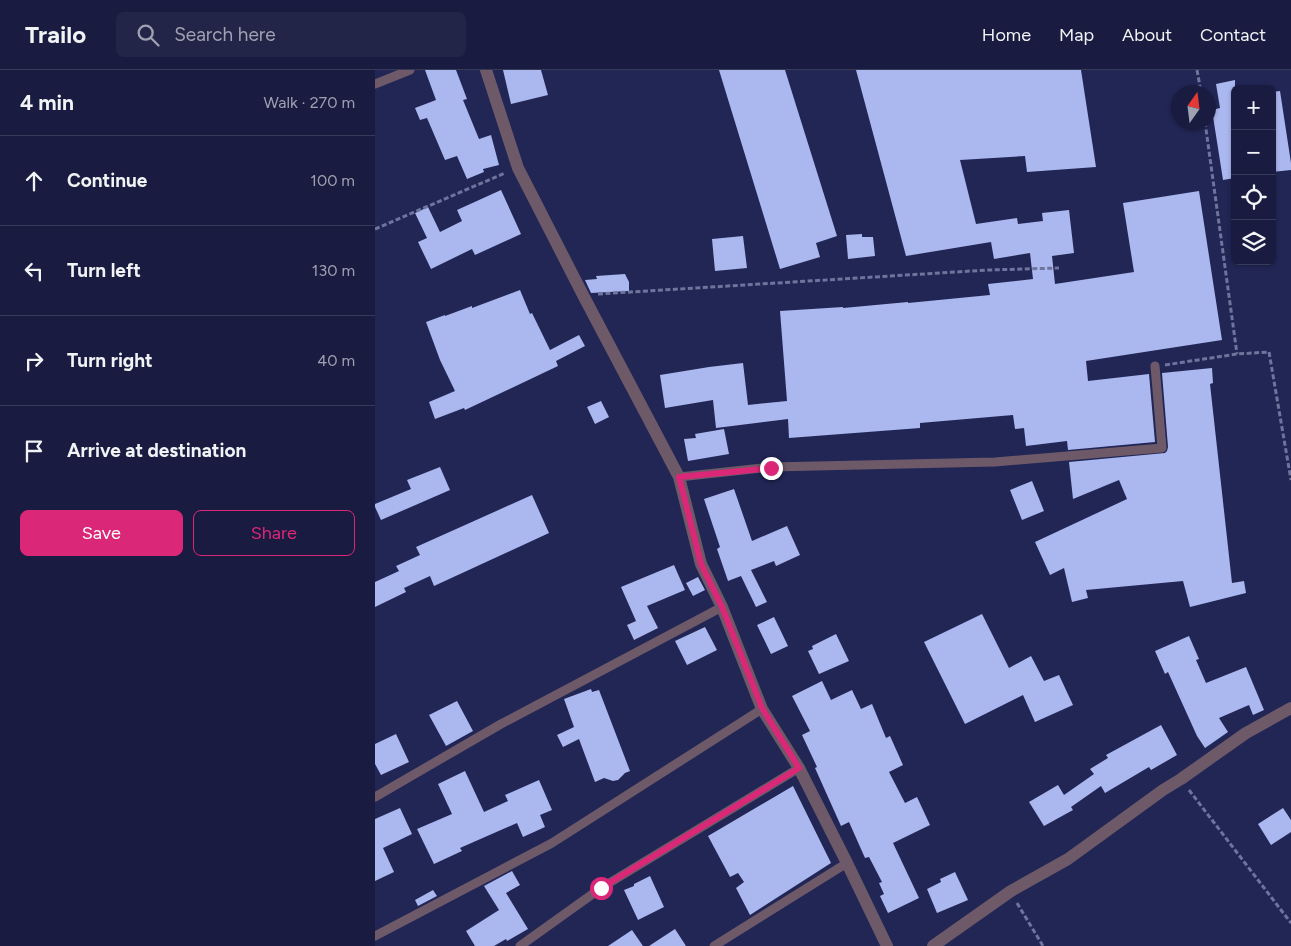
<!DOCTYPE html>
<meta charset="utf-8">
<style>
:root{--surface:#191c40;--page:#222547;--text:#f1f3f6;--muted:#9fa1b1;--line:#373a59;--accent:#db2777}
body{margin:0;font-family:Figtree,sans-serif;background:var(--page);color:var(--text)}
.controls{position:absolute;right:15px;top:15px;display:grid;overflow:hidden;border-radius:8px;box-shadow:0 1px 4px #0004}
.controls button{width:45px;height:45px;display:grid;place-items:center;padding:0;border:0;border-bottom:1px solid var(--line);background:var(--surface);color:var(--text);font:25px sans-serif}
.compass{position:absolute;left:796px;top:15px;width:45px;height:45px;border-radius:50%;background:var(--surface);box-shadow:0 1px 4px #0004;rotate:14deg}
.stop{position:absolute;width:15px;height:15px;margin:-11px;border:4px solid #db2777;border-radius:50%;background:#fff}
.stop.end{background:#db2777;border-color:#fff;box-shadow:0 1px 5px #0008}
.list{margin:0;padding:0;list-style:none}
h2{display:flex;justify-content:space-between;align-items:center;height:65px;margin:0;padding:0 20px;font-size:21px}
h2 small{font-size:16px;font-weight:400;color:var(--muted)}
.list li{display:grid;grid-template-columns:32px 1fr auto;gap:15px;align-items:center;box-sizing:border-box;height:90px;padding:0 20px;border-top:1px solid var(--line)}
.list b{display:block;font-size:19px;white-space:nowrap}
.list em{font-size:16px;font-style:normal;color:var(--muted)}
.actions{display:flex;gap:10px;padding:15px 20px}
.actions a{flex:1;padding:11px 0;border:1px solid var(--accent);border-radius:8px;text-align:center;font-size:18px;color:var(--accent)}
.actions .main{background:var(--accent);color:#fff}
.icon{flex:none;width:28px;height:28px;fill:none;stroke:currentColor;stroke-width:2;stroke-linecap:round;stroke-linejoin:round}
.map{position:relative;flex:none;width:916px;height:876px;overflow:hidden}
header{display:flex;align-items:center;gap:30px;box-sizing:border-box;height:70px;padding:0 25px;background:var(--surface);border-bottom:1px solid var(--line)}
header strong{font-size:24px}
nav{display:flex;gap:28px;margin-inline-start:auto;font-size:18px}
.search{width:350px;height:45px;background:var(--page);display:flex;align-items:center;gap:12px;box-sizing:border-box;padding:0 18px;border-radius:8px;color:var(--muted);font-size:19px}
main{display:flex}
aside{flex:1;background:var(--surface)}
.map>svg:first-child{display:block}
.building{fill:#abb7ef}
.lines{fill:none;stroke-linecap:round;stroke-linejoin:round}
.path{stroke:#6e749b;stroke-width:3;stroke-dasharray:5 2.5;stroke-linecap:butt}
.lane{stroke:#6e5969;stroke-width:9}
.street{stroke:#6e5969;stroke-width:12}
.route{stroke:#db2777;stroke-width:6}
</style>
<header>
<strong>Trailo</strong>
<div class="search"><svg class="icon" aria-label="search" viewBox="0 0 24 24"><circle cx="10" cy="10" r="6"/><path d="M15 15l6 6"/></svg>Search here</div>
<nav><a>Home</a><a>Map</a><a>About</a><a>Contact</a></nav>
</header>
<main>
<aside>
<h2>4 min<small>Walk · 270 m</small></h2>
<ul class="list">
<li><svg class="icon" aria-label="ahead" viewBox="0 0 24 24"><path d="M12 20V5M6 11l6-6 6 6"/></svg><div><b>Continue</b></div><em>100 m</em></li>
<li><svg class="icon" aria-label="left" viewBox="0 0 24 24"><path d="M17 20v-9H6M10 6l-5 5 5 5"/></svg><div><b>Turn left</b></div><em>130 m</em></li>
<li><svg class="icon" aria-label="right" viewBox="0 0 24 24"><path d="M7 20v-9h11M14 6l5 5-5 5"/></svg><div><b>Turn right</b></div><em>40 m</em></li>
<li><svg class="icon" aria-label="arrive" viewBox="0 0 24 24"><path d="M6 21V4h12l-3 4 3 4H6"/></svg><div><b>Arrive at destination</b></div></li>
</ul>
<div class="actions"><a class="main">Save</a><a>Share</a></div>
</aside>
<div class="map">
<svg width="916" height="876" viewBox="0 0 916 876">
<rect width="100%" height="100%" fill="#212655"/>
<!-- building -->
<path class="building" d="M50 0H81L92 29 88 30 104 69 116 65 124 95 108 99 109 102 92 109 82 86 70 90 52 48 45 50 40 38 61 30Z
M128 0H166L173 25 136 34Z
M344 0H410L462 166 441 173 445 187 405 199Z
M481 0H706L721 97 652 102 650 86 585 90 601 154 642 148 643 154 668 151 667 143 694 140 699 183 677 186 680 214 759 202 748 133 824 121 847 270 711 291 713 311 774 304 780 372 693 380 692 371 651 376 649 358 640 359 638 345 545 353V358L414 368 413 349 341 358 338 330 290 338 285 305 334 297 368 293 373 335 412 331 405 241 468 237V238L533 232V233L615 225 613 214 658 209 655 183 619 189 616 172 531 186Z
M860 10V108L848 110 837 40 845 38 841 14Z
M905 21 916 93V100L897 102V22Z
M126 120 146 164 100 185 97 179 56 199 43 172 52 168 40 143 53 137 65 162 87 151 82 140Z
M487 164V167H498L500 186 473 189 471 165Z
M368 166 372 198 340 201 337 169Z
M250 204 254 212V221L216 223 210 210 222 209 221 206Z
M145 220 155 244 157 243 175 280 204 265 210 276 181 291 183 296 90 340 89 338 60 349 54 332 80 321 65 290 51 252 70 245V246L97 236V238Z
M837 298 838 313 835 314 857 513 869 511 871 523 815 537 808 511 711 520 713 528 697 532 689 498 675 505 660 472 752 429 744 410 698 429 694 392 790 383 792 381 793 377 787 303Z
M226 331 234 347 220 354 212 337Z
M349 359 354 384 313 391 309 369 321 368 320 364Z
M65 397 75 420 6 450 0 437V434L36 419 32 410Z
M657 411 669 441 647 450 635 420Z
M359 419 377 471 412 456 425 485 401 496 399 491 376 500 392 532 381 537 366 506 353 511 342 479 345 477 329 429Z
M157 425 174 463 59 516 55 506 29 518 31 522 0 537V512L24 501 21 496 45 485 41 477Z
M299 495 310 520 272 536 283 558 259 570 252 555 261 551 246 517Z
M323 507 330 520 318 526 311 513Z
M607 544 634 598 656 586 669 611 684 605 698 635 660 652 648 625 590 654 549 572Z
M399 547 413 576 396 584 382 555Z
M330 557 342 580 312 595 300 571Z
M461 564 474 591 444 604 433 581 438 579 437 576Z
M814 566 824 589 821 590 831 613 871 597 889 640 878 645 874 635 844 648 853 662 830 678 822 666 793 602 790 604 780 581Z
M447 611 456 630 477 620 486 639 497 634 511 668 515 666 528 695 514 702 530 733 542 727 555 755 518 773 544 828 513 843 505 826 509 824 504 813 507 812 494 787 490 788 474 752 466 756 440 698 442 697 427 665 435 661 417 626Z
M216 619 217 622 224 620 255 701 250 703 243 710 238 711 229 708 220 712 204 669 188 677 182 665 199 657 189 629Z
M82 631 98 661 71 676 54 645Z
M786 655 802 685 776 700 774 697 730 723 726 716 696 737 698 740 669 756 654 732 683 715 689 725 719 704 715 699 733 688 731 685Z
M21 664 34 692 6 705 0 694V674Z
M90 701 109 742 133 731 130 725 164 710 177 740 165 745 170 757 148 767 142 753 85 778 87 781 59 794 42 759 77 744 63 714Z
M418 716 456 793 375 845 361 818 369 812 363 803 355 807 333 766Z
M25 738 37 764 8 778 19 802 0 811V749Z
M908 738 916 750V762L896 775 883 754Z
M137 801 145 815 131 823 153 859 132 871 131 869 119 876H100L91 861 124 840 109 816Z
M580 802 593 830 562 843 552 819 566 812 565 809Z
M275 806 289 837 263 850 249 820 259 816V814Z
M58 820 62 826 43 836 40 830Z
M300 859 311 876H274Z
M257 860 268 876H233Z"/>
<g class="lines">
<!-- path -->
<path class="path" d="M822 0 826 22
M830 52 862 284
M0 159 130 103
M223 224 613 200 684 198
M790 295 862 284 894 282 916 410
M814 720 916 853
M642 833 668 876"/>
<!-- lane -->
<path class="lane" d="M0 14 35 0
M304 407 396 397 620 392 787 378 780 296
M0 727 126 654 347 537
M0 866 177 773 387 639
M145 876 226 818 424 698
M339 876 472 793"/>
<!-- street -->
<path class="street" d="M111 0 143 98 208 225 304 407 326 494 347 537 387 639 424 698 472 793 512 876
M558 876 636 821 693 789 788 720 806 709 871 663 916 638"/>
</g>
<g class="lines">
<!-- route -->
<path class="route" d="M226 818 424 698 387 638 347 537 326 494 304 407 396 398"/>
</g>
</svg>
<div class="controls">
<button>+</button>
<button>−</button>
<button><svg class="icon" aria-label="locate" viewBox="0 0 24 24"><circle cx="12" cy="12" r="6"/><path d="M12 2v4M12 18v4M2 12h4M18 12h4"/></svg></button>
<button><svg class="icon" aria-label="layers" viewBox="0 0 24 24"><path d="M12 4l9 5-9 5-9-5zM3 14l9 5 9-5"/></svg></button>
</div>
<svg class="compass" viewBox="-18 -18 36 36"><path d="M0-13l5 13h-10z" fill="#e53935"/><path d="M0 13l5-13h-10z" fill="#9fa1b1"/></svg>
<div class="stop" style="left:226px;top:818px"></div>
<div class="stop end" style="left:396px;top:398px"></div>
</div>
</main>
